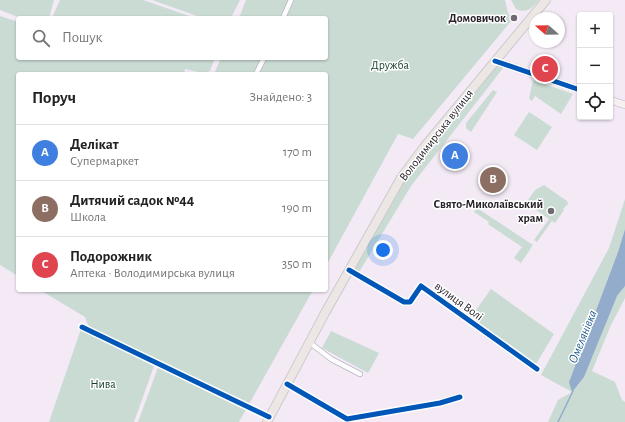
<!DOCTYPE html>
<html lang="uk">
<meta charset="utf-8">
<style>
:root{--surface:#fff;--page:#f6f6f6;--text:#222;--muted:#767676;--line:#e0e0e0;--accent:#706973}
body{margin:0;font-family:"Alegreya Sans",sans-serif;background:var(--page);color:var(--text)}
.controls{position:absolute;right:12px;top:12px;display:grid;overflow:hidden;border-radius:4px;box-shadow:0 1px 3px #0004}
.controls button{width:36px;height:36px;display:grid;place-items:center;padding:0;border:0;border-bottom:1px solid var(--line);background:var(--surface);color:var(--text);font:20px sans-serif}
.compass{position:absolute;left:529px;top:12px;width:36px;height:36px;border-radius:50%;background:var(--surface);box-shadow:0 1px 3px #0004;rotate:290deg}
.you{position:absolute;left:383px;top:250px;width:14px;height:14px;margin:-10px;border:3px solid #fff;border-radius:50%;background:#1a73e8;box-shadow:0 0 0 6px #1a73e833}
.badge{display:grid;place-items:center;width:26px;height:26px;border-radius:50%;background:var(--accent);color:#fff;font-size:13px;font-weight:700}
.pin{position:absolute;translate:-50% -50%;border:2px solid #fff;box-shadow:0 1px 4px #0006}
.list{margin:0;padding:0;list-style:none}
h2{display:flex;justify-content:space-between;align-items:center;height:52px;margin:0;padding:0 16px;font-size:17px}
h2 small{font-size:13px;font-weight:400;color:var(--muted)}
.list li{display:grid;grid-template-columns:26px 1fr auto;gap:12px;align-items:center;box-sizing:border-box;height:56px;padding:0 16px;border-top:1px solid var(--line)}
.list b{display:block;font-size:15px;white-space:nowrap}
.list p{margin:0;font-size:13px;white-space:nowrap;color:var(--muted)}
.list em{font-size:13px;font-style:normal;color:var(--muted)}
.icon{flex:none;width:22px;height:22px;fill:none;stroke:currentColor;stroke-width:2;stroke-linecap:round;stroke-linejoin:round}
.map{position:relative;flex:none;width:625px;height:422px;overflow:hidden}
.search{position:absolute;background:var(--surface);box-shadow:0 1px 3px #0004;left:16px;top:16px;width:312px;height:44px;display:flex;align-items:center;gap:10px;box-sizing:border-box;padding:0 14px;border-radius:4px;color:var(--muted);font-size:15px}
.panel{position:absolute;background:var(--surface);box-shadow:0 1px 3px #0004;left:16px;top:72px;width:312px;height:220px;border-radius:4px}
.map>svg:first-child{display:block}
.green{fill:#c9dbd3}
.water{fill:#93accb}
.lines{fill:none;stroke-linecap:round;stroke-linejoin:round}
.stream{stroke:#93accb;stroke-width:1.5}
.street-casing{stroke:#bbb4be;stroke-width:6}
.secondary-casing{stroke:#bbb4be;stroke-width:8}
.primary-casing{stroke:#ccc8cd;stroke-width:10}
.street{stroke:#fdfcfe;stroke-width:4.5}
.secondary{stroke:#f5f1f1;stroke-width:7}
.primary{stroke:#ece6e4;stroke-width:8}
.cycleway-casing{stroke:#fff;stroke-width:8}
.cycleway{stroke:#0057b8;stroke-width:5}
.poi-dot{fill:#706973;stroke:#fff;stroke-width:1.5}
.labels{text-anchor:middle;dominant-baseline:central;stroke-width:3;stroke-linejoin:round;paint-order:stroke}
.poi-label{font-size:12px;font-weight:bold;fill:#2a232c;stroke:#fff;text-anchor:end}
.park-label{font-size:12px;fill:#133e28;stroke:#fff}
.street-label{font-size:12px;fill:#2a232c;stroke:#fff}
.water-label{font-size:13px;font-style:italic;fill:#1a578a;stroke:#fff}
</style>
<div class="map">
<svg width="625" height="422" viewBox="0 0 625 422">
<rect width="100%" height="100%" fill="#f3eaf6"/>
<!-- green -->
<path class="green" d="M0 0H54L49 18H21L0 10Z
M60 0H143L195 18H52Z
M152 0H240L231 18H203Z
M246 0H505L508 13 513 19 413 139 398 134 326 266V74H214L221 58H326V18H239Z
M511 0H539C532 8 527 14 516 9Z
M0 16 18 22V58H215L210 71 203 73 185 69 184 73 188 74H18V276L0 265Z
M496 66 504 67 411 186 359 272 353 269 404 180 432 142Z
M533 80 573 94 561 114 535 96 532 101 529 99Z
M493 90 497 92 471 132 466 128V123Z
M529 112 552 127 537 150 514 135Z
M544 185 567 201 568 204 563 209 564 210 555 223 552 221 537 242 534 240 549 219 526 203 535 190Z
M625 199V229L618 252 569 382 617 296 625 286V298L611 325 592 371 615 382 622 400 625 402V422H548L558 400 572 392 541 375 609 248Z
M477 208 533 245 521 263 514 258 522 247 488 224 489 222 474 212Z
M491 289 554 334 536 364 471 317Z
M40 290H313L239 422H138L160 362 95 330 88 325 85 317Z
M81 329 154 366 134 422H49Z
M331 331 379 353 368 373 322 348Z"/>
<!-- water -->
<path class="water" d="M625 229V286L617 296 584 377 572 392 569 382 618 252Z"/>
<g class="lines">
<!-- stream -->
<path class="stream" d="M558 422 573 391"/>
<defs>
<path id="street" d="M283 18 291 0
M256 74 264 58
M349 270 404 302H410L421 286 537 369
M82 327 269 417
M309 342 331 359 360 374
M287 384 347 419 440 403 460 397"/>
<path id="secondary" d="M495 61 580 90
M610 100 625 105"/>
<path id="primary" d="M267 422 325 313 401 178 424 147 546 0"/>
</defs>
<!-- street casing -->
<use href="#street" class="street-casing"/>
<!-- secondary casing -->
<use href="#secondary" class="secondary-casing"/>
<!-- primary casing -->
<use href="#primary" class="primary-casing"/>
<!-- street -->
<use href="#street" class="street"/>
<!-- secondary -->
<use href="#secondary" class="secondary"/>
<!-- primary -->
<use href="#primary" class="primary"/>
<defs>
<path id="cycleway" d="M495 61 580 90
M349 270 404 302H410L421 286 537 369
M82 327 269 417
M287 384 347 419 440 403 460 397"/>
</defs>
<!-- cycleway casing -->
<use href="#cycleway" class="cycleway-casing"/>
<!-- cycleway -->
<use href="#cycleway" class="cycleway"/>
</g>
<!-- markers -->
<g class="poi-dot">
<circle cx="514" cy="18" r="4"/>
<circle cx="551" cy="211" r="4"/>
</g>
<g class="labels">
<!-- poi labels -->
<g class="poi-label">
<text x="506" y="18">Домовичок</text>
<text x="543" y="204">Свято-Миколаївський<tspan x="543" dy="14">храм</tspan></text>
</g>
<!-- park labels -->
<g class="park-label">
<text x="390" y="65">Дружба</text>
<text x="103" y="384">Нива</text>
</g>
<!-- street labels -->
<g class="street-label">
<text transform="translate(436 135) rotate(-52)">Володимирська вулиця</text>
<text transform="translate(459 301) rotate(36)">вулиця Волі</text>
</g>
<!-- water labels -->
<g class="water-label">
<text transform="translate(583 337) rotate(-68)">Омелянівка</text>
</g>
</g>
</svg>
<div class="controls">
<button>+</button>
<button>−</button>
<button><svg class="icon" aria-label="locate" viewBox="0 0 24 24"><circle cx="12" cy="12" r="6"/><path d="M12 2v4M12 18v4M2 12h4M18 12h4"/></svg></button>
</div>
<svg class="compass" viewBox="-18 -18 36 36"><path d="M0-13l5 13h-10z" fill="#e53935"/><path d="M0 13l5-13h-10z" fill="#767676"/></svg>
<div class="you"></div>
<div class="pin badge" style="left:455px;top:156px;background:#3f7fe0">A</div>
<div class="pin badge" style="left:493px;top:180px;background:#8d6e63">B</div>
<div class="pin badge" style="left:545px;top:69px;background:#e0444e">C</div>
<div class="search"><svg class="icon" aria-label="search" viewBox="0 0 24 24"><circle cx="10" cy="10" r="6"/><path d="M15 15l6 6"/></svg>Пошук</div>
<section class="panel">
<h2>Поруч<small>Знайдено: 3</small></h2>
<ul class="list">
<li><span class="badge" style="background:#3f7fe0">A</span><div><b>Делікат</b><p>Супермаркет</p></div><em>170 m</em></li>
<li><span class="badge" style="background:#8d6e63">B</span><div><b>Дитячий садок №44</b><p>Школа</p></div><em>190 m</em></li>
<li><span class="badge" style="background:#e0444e">C</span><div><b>Подорожник</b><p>Аптека · Володимирська вулиця</p></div><em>350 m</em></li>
</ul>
</section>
</div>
